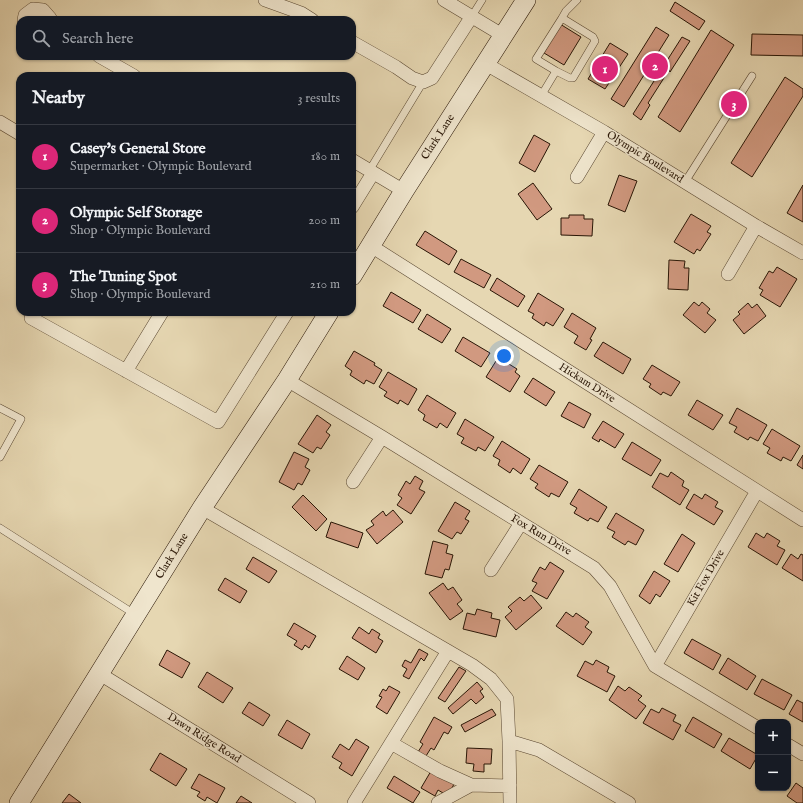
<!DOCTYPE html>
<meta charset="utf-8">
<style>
:root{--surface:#171b24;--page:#242831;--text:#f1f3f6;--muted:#9ea1a6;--line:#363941;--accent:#db2777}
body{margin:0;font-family:"IM FELL English",serif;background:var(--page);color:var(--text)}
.controls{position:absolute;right:12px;bottom:12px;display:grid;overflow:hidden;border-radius:8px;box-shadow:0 1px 3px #0004}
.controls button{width:36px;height:36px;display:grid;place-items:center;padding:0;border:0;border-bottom:1px solid var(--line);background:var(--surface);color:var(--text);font:20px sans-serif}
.you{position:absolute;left:504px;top:356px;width:14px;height:14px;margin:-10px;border:3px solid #fff;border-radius:50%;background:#1a73e8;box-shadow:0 0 0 6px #1a73e833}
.badge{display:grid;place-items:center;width:26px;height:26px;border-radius:50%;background:var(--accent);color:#fff;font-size:13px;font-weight:700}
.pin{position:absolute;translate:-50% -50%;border:2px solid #fff;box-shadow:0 1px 4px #0006}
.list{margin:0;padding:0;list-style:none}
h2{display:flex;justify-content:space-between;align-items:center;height:52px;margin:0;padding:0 16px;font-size:17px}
h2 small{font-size:13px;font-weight:400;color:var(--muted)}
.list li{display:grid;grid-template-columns:26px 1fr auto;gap:12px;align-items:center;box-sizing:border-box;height:64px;padding:0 16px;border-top:1px solid var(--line)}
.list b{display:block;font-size:15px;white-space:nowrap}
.list p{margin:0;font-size:13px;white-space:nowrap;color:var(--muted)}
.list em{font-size:13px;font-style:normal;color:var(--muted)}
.icon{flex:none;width:22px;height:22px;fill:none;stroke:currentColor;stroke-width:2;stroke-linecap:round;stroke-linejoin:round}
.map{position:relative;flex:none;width:803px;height:803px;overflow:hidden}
.search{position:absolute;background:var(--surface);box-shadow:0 1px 3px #0004;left:16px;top:16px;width:340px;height:44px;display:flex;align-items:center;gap:10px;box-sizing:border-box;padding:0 14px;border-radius:12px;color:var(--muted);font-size:15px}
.panel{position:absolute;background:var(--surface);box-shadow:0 1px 3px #0004;left:16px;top:72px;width:340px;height:244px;border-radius:12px}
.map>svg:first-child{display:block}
.building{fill:#d19980;stroke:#281505}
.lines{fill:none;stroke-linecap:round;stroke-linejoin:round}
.service-casing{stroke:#584630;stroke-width:8}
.minor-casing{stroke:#584630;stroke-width:14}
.secondary-casing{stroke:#281505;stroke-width:20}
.service{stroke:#efe5cd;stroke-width:7}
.minor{stroke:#efe5cd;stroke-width:13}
.secondary{stroke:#efe5cd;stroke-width:19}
.labels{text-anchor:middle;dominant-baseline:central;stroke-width:3;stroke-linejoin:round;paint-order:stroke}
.street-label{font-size:11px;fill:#281505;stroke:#efe5cd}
</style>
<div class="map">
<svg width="803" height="803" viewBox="0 0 803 803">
<rect width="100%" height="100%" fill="#e6d7b2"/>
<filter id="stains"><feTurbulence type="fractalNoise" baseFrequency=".005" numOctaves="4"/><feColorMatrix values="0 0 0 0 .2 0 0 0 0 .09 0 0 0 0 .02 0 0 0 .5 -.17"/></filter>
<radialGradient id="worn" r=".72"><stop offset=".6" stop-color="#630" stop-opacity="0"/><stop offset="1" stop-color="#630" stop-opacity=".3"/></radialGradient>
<!-- building -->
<path class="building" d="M675 2 705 21 699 30 670 11Z
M560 24 581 37 564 65 544 53Z
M656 27 669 35 624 107 611 99Z
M711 30 734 45 680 132 658 117Z
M752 34 803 35V56L751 55Z
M682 37 690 41 670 72 669 70 648 103 650 105 641 120 633 114Z
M610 43 628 54 605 89 588 79Z
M785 77 803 89V96L752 177 731 163Z
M534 135 550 144 535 172 519 163Z
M619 175 637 181 625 212 608 205Z
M533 183 552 209 537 220 518 194Z
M803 185V222L787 213Z
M691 214 711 226 707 232 711 234 700 251 697 249 694 254 674 242Z
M569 215H584V219H593L592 236 561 235V218H569Z
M425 231 457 251 449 265 416 245Z
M461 259 491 275 484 288 454 272Z
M669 260 685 261 684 268H689L688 290 668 289Z
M777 267 797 279 780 307 760 295 763 290 759 288 769 271 773 273Z
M497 278 525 296 518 307 490 290Z
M391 292 421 310 413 323 383 306Z
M538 293 564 309 553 326 546 322 544 326 532 318 534 314 528 311Z
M694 302 699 306 702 302 710 309 707 313 716 320 705 333 683 315Z
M748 303 752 308 757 304 766 316 744 334 733 320 740 314 738 312Z
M572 313 596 328 590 339 592 340 586 350 574 343 578 336 564 327Z
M427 314 451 329 442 343 418 329Z
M463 337 490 353 481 367 455 351Z
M603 342 631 359 623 374 594 356Z
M354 351 375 363 374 365 382 370 374 384 366 380 364 384 350 375 352 371 345 366Z
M496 361 502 364 504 361 517 369 515 372 520 376 510 392 486 377Z
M652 365 680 382 671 396 663 392 661 395 649 387 651 384 643 379Z
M388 372 417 389 408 405 400 400 398 404 384 396 387 392 379 387Z
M533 378 555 392 546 406 524 392Z
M427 395 456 413 447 428 440 423 437 428 423 420 425 415 418 410Z
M697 400 723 415 713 430 688 415Z
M569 402 591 414 584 428 561 416Z
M737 408 767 425 758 441 750 437 748 440 734 432 737 427 729 423Z
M317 415 331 425 326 432 330 435 321 449 317 447 313 453 298 444Z
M465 419 494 437 485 451 478 447 476 451 461 443 464 438 457 434Z
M603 421 624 434 615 448 600 439 599 442 592 438Z
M772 429 800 446 791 461 783 457 781 461 767 453 770 448 763 444Z
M502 441 530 459 521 474 513 468 510 473 498 465 500 460 493 456Z
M632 442 661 460 651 476 622 459Z
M294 452 309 459 305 467 310 470 302 485 298 483 294 490 279 482Z
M803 455V469L797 465Z
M539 465 568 482 559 497 551 493 549 497 535 488 538 484 530 479Z
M671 472 684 481 682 486 689 490 680 505 652 487 660 473 668 477Z
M415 476 423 481 419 489 425 492 411 514 397 505 402 498 398 495 406 481 410 484Z
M579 489 607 507 598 522 590 518 588 521 574 513 577 508 570 504Z
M694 494 702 499 705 494 718 502 715 507 723 511 714 525 686 508Z
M303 495 327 519 316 531 292 507Z
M455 502 470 511 465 519 469 521 461 534 457 532 452 539 438 531Z
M393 510 403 522 377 544 366 530 374 525 371 521 383 511 386 516Z
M616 513 644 530 636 545 628 541 625 545 612 537 615 532 607 528Z
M331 522 363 533 358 548 326 537Z
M756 533 764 538 767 533 780 541 777 546 785 550 777 565 748 547Z
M682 534 695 543 678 572 664 564Z
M433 541 448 545 446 553 453 555 449 570 445 569 442 578 425 574Z
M791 554 798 559 801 554 803 555V581L782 568Z
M253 557 277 571 269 583 246 569Z
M550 562 564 571 547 599 532 591 537 583 532 581 540 567 545 570Z
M654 571 670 581 660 597 656 594 650 604 639 596Z
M225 578 247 591 240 603 218 590Z
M443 583 448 590 453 587 462 600 457 604 463 611 450 620 429 593Z
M531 595 542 608 516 630 505 617 512 611 508 607 520 597 524 601Z
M477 609 492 613 491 618 500 620 496 637 463 629 467 613 475 615Z
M566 612 573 617 576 613 589 622 585 627 592 632 583 645 556 626Z
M294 623 316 636 309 648 305 645 302 650 294 645 297 641 287 635Z
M359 627 369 634 372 629 380 634 378 638 383 641 376 653 352 638Z
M692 639 721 655 713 670 684 653Z
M419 649 428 654 424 661 421 658 409 679 403 676 407 669 402 666 405 660 411 663Z
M167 650 190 663 182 678 159 665Z
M347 656 365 668 358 680 339 669Z
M728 658 756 676 747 690 719 673Z
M596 660 609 667 607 672 615 676 607 692 577 676 585 661 593 665Z
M459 667 466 671 445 702 438 698Z
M207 672 233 688 223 703 198 687Z
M762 679 792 695 784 710 754 694Z
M477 682 483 689 480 691 484 697 476 704 471 699 453 714 448 708Z
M389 686 400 692 387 714 376 707 382 697 379 696 383 689 386 691Z
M618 686 625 691 629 687 642 696 638 700 646 706 636 719 609 700Z
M797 700 803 703V722L789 714Z
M249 702 270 715 263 726 242 713Z
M662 708 676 715 673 721 681 725 673 740 643 723 651 709 659 713Z
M492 709 496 715 465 732 461 725Z
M434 717 452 727 448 734 444 732 434 750 431 748 426 756 418 752 423 744 420 742Z
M693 717 722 734 714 748 685 731Z
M287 720 310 734 302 749 278 735Z
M729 738 758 755 750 769 721 751Z
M356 739 369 747 352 776 339 768 342 763 332 757 340 744 349 750Z
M467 748 492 749 491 764H484V772L473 771 474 764 466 763Z
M160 753 187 769 176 786 150 770Z
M431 771 454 784 448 796 438 790 435 796 421 788Z
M199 774 225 788 217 803 207 797 205 801 197 796 200 792 191 788Z
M394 776 420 792 413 803 387 788Z
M796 783 803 788V803H797L787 796Z
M69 794 81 803H62Z
M241 796 252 803H236Z"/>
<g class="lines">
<defs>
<path id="service" d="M472 16 482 0
M556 71 536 59 562 18
M541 96 556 71 570 78H573L595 41 593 37 562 18 566 11 577 0
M369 171 423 82
M685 182 752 76
M0 408 21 419 0 457
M0 528 136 615"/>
<path id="minor" d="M265 0 301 13 312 20
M444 0 504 36
M24 20 25 15 33 9 43 10 50 18V20
M352 42 396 67 412 78 423 82 432 78 472 16
M99 56 134 76
M486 64 604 132 756 226 803 253
M0 122 20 134
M352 160 404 191
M577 177 604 132
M352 207 373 173
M371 246 803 520
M728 274 756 226
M35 312 31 318 218 422 287 312
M126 371 162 312
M287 380 382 437 594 568 610 586 655 666 758 728
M353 482 382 437
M202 508 472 665 491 679 507 699 509 741 510 803
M491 570 521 523
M655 666 757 491
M100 674 309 803
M509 741 539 750 629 803
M391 743 440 771 471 785 510 786
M788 745 803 754
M354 803 448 651
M438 803 471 785"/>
<path id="secondary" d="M352 276 404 191 526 0
M19 803 202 508 287 380 329 312"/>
</defs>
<!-- service casing -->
<use href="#service" class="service-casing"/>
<!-- minor casing -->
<use href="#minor" class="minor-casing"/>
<!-- secondary casing -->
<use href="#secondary" class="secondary-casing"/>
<!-- service -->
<use href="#service" class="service"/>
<!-- minor -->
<use href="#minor" class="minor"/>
<!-- secondary -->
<use href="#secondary" class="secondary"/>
</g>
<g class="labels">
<!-- street labels -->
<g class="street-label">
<text transform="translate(438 137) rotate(-57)">Clark Lane</text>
<text transform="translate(645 157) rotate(32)">Olympic Boulevard</text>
<text transform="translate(587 383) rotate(32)">Hickam Drive</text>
<text transform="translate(541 535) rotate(31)">Fox Run Drive</text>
<text transform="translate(172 556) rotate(-58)">Clark Lane</text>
<text transform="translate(706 578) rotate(-60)">Kit Fox Drive</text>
<text transform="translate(204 738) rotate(32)">Dawn Ridge Road</text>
</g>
</g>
<rect width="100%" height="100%" filter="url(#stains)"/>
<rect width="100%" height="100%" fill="url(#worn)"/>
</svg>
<div class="controls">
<button>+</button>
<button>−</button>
</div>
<div class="you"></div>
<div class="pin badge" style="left:605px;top:69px">1</div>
<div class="pin badge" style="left:655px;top:66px">2</div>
<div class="pin badge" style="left:734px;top:104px">3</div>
<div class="search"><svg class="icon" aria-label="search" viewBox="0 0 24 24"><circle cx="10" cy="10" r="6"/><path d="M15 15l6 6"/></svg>Search here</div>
<section class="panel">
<h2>Nearby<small>3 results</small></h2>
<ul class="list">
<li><span class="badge">1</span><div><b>Casey's General Store</b><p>Supermarket · Olympic Boulevard</p></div><em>180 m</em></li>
<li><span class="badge">2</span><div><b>Olympic Self Storage</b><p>Shop · Olympic Boulevard</p></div><em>200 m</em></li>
<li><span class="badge">3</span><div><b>The Tuning Spot</b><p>Shop · Olympic Boulevard</p></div><em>210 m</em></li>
</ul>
</section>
</div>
